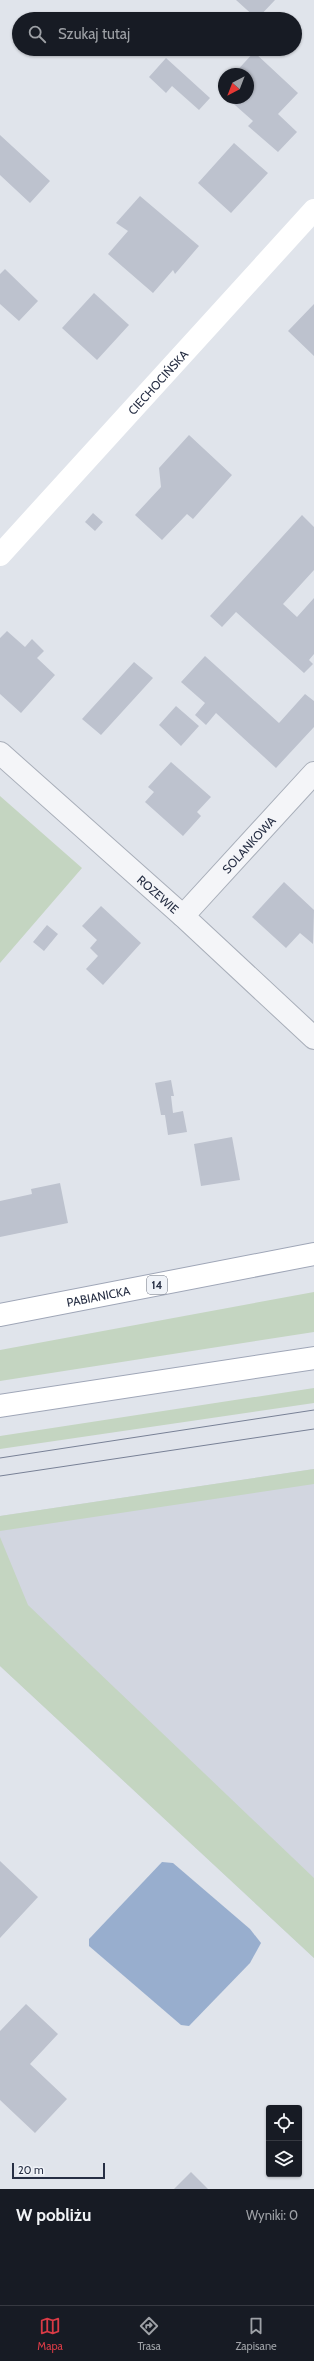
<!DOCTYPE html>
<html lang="pl">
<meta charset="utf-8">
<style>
:root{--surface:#171b24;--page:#242831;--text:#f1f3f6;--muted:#9ea1a6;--line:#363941;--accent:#da3b46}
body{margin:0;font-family:Cabin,sans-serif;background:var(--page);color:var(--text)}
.controls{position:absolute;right:12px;bottom:12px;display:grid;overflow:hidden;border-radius:4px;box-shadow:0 1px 3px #0004}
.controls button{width:36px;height:36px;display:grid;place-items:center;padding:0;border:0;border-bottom:1px solid var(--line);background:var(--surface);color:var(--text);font:20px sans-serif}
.compass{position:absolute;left:218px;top:68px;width:36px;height:36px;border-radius:50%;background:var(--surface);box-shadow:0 1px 3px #0004;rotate:222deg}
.scale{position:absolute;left:12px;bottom:10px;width:93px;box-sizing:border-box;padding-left:4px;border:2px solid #272f44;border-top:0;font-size:11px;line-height:14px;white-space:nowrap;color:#272f44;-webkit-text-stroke:3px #f0f3f8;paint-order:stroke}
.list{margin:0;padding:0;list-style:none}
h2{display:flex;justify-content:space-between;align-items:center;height:52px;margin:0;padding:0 16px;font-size:17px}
h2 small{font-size:13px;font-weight:400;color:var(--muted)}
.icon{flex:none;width:22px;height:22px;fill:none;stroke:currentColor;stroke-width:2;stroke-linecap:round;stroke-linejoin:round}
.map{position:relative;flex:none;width:314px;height:2189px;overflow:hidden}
.search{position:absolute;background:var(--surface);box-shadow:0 1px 3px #0004;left:12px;right:12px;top:12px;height:44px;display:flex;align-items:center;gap:10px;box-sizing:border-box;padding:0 14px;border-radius:22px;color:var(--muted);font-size:15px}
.sheet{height:116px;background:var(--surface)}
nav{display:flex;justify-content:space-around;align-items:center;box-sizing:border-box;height:56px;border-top:1px solid var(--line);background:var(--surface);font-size:11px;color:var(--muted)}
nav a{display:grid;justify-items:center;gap:2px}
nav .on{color:var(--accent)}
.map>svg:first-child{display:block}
.built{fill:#d2d6e0}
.green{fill:#c4d5c1}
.water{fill:#98aece}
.building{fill:#bdc2ce}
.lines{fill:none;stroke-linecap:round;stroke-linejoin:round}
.street-casing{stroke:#a8aeb9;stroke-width:24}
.primary-casing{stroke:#9fa6b7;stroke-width:24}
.street{stroke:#f4f5f8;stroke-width:22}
.secondary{stroke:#fff;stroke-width:22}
.primary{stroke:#fff;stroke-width:22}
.tram{stroke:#788196;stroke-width:1}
.labels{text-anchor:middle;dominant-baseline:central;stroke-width:3;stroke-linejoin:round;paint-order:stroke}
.shield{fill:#f0f3f8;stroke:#636a7a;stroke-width:1}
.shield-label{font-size:11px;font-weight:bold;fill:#272f44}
.street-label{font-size:12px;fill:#272f44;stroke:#f0f3f8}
</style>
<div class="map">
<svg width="314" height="2189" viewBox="0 0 314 2189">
<rect width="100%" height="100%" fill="#e0e4eb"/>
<!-- built -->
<path class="built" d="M314 1469V1958L0 1666V1516Z"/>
<!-- green -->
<path class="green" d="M0 796 82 868 0 963Z
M314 1292V1332L0 1381V1350Z
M314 1388V1403L0 1449V1436Z
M314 1469V1484L0 1531V1516Z
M0 1537 28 1605 314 1878V1958L0 1666Z"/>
<!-- water -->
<path class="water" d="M162 1862 173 1863 250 1929 261 1943 250 1963 189 2026 181 2025 89 1946V1939Z"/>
<!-- building -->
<path class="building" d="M236 0H275L257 19Z
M254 52 298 93 278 114 297 132 278 152 248 126 253 121 227 98H248V74H234Z
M166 58 210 98 199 110 172 86 166 93 149 77Z
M224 85V95L219 90Z
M0 135 50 181 30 203 0 175Z
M234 143 268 173 231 213 198 183Z
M140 196 199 246 175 274 173 270 153 293 108 254 128 231 116 223Z
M5 269 38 301 19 321 0 304V274Z
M94 293 129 325 97 360 62 328Z
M314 304V356L288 331Z
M189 435 232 475 193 519 187 514 162 540 135 515 161 487 159 468Z
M93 513 103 522 95 531 85 522Z
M302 515 314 527V570L283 604 297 617 314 598V654L309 660 313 664 304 673 236 612 222 627 210 616Z
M7 631 25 647 32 639 44 651 37 658 55 675 21 713 0 694V638Z
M205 656 279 723 305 694 314 701V727L276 768 216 713 206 725 195 715 205 703 181 682Z
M134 662 153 678 101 735 82 719Z
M176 706 199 726 181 746 159 725Z
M171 762 211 797 197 812 201 816 183 836 145 802 154 792 148 787Z
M284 882 314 910 313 944 300 933 286 948 252 917Z
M101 906 141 943 103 985 86 969 98 956 90 948 97 940 82 926Z
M47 925 58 934 44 951 33 942Z
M171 1080 174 1096H171L173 1113 183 1111 187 1132 168 1135 165 1115H161L155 1083Z
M232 1137 240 1180 201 1186 194 1144Z
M60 1183 68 1223 0 1237V1201L32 1194 31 1189Z
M0 1861 38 1897 0 1938Z
M26 2004 58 2034 30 2064 67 2099 35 2133 0 2100V2031Z
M191 2172 208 2189H174Z"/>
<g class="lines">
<defs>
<g id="street">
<path id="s1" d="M0 753 183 916 314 1038"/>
<path id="s2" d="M183 916 314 773"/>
</g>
<g id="primary">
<path id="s4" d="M0 1315 314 1254"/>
<path d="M0 1406 314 1358"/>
</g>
</defs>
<!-- street casing -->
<use href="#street" class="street-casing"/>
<!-- primary casing -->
<use href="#primary" class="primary-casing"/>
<!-- street -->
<use href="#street" class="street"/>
<!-- secondary -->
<path class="secondary" id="s3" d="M0 555 314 210"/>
<!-- primary -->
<use href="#primary" class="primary"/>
<!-- tram -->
<path class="tram" d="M0 1458 314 1410
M0 1476 314 1429"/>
</g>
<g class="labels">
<!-- shield labels -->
<rect class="shield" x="147" y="1276" width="20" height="18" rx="3"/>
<g class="shield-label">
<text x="157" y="1285">14</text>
</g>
<!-- street labels -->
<g class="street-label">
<text stroke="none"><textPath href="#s3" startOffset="234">CIECHOCIŃSKA</textPath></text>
<text stroke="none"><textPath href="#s2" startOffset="97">SOLANKOWA</textPath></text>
<text stroke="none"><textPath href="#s1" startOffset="212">ROZEWIE</textPath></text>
<text stroke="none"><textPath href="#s4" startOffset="100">PABIANICKA</textPath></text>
</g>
</g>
</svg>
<div class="controls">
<button><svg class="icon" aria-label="locate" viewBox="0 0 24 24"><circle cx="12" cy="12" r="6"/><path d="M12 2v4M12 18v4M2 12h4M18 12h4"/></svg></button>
<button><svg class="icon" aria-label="layers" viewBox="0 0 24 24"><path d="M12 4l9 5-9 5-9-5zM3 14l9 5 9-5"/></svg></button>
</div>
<svg class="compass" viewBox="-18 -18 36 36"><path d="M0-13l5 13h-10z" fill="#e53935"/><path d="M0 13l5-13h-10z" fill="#9ea1a6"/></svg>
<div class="scale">20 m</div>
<div class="search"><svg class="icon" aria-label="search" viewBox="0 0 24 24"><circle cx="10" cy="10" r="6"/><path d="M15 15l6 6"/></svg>Szukaj tutaj</div>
</div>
<section class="sheet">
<h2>W pobliżu<small>Wyniki: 0</small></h2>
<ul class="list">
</ul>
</section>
<nav>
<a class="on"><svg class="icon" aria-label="map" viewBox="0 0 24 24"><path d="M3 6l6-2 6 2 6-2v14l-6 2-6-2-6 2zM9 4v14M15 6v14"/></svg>Mapa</a>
<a><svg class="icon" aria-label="directions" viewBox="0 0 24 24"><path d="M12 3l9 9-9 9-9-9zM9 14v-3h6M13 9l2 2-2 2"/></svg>Trasa</a>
<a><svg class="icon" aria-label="saved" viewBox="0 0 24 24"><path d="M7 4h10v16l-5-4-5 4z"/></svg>Zapisane</a>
</nav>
